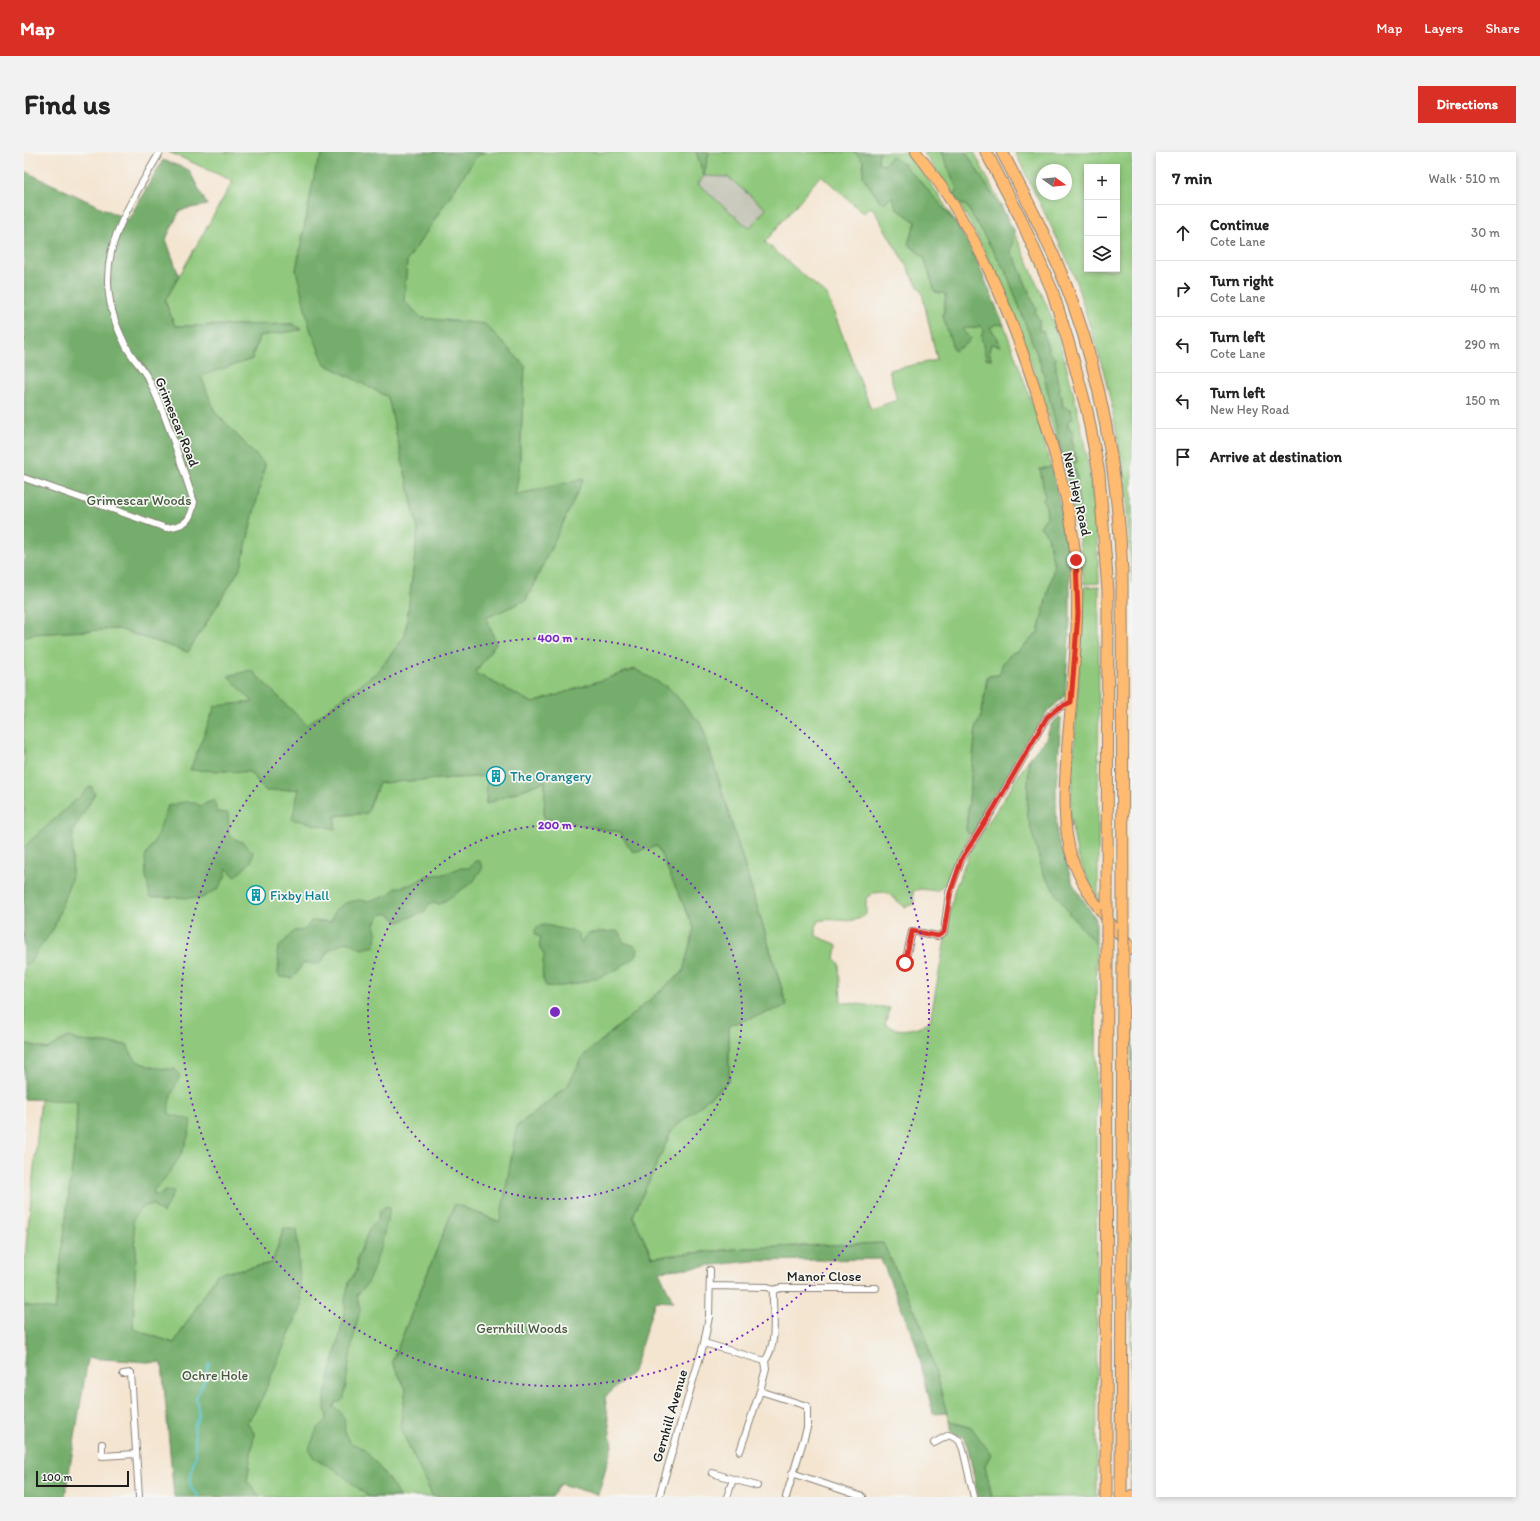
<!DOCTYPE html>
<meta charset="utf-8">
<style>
:root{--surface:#fff;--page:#f2f2f2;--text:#222;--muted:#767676;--line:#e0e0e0;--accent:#d93025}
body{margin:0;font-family:Itim,sans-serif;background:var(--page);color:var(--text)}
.controls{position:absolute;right:12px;top:12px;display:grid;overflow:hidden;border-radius:0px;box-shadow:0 2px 6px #0003}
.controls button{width:36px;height:36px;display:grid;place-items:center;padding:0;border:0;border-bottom:1px solid var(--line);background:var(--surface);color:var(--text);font:20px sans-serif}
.compass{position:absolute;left:1012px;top:12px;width:36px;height:36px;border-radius:50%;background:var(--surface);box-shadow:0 2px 6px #0003;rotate:105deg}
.scale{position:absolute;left:12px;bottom:10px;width:93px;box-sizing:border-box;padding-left:4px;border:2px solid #1c1c1c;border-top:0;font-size:11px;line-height:14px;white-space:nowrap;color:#1c1c1c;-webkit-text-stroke:3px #f6f6f2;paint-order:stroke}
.stop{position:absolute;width:12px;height:12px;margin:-9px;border:3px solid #d93025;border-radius:50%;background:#fff}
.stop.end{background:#d93025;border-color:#fff;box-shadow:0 1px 4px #0008}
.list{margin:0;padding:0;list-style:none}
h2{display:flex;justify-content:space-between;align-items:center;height:52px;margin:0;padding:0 16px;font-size:17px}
h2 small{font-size:13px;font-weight:400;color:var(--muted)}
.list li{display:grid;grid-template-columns:26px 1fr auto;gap:12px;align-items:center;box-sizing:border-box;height:56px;padding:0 16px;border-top:1px solid var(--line)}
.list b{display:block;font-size:15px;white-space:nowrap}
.list p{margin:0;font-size:13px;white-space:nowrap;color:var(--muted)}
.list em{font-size:13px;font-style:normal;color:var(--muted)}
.icon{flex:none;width:22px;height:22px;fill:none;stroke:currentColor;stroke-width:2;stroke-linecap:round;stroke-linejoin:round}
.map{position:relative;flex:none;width:1108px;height:1345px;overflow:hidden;border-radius:0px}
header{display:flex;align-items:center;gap:24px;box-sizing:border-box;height:56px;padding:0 20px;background:var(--accent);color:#fff}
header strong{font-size:19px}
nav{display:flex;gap:22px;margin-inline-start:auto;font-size:14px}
.intro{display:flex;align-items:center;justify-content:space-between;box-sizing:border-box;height:96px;padding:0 24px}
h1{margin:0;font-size:28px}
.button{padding:10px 18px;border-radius:0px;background:var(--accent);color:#fff;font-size:14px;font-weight:700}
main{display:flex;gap:24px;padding:0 24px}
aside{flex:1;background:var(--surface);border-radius:0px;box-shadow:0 2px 6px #0003}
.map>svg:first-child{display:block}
.industrial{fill:#c5c5b8}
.green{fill:#90c97d;stroke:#56724c;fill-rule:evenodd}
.forest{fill:#74ad6c;stroke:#486444}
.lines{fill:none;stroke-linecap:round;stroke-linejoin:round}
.stream{stroke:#5bc7d3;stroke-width:2}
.minor-casing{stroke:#888076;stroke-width:8}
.primary-casing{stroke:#888076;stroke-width:12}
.motorway-casing{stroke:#888076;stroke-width:13}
.minor{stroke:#fff;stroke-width:6}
.primary{stroke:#ffbb71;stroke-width:10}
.motorway{stroke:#ffbb71;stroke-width:11}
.motorway-bridge-casing{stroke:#888076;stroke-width:13;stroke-linecap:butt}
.motorway-bridge{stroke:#ffbb71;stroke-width:11}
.route{stroke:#d93025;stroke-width:5}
.ring{fill:none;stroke:#7b2cbf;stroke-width:2;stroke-dasharray:2 4}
.labels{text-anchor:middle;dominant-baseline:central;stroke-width:3.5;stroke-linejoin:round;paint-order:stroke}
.street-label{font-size:14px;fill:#1c1c1c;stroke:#f6f6f2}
.park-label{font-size:14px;fill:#45593e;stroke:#f6f6f2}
.culture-label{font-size:14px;fill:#0d838f;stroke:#f6f6f2;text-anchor:start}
.centre{fill:#7b2cbf;stroke:#f6f6f2;stroke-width:2}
.ring-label{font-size:12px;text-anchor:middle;font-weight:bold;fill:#7b2cbf;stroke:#f6f6f2;stroke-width:3.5;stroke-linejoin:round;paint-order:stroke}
</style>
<header>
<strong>Map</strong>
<nav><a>Map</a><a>Layers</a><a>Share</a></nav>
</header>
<div class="intro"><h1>Find us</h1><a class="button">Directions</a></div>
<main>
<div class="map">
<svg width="1108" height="1345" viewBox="0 0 1108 1345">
<rect width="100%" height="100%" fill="#f6f6f2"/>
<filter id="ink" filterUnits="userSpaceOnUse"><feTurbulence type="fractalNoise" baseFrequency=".025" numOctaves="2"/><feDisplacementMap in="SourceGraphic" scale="8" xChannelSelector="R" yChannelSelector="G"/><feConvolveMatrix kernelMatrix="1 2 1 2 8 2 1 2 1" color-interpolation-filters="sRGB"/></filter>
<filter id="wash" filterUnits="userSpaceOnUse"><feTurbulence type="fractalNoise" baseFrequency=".012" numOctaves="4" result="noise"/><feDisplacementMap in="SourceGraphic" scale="16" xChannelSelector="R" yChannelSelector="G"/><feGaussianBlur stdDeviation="0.9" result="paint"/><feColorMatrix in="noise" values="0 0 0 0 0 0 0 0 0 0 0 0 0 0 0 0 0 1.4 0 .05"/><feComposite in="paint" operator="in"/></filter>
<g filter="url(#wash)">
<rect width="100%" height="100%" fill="#f4e5d1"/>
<!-- industrial -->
<path class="industrial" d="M680 24 704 25 742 57 725 76 674 32Z"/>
<!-- green -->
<path class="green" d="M145 0H300L292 15 272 118 301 212 364 245 394 378 381 485 353 520 283 573 227 518 229 550 226 620 242 639 275 637 311 677V664L343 661 355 631 464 624 462 652 521 629 520 666 595 680 609 700 633 693 670 776 659 820 559 904 543 935 493 974 476 1070 431 1052 368 1210 382 1237 376 1276 409 1345H236L223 1329 230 1281 223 1271 238 1246 260 1076 248 1111 193 1122 150 1191 109 1177 112 1100 102 1018 104 893 55 889 44 885 23 897 0 891V485L9 482 94 477 164 500 217 415 241 313 191 260 176 224 228 207 235 184 277 177 269 172 151 174 141 149 209 29Z
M461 0H672L680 23 685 0H830L839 9V25L858 52 868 45 873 57 892 70 884 92 900 105 911 140 922 142 919 165 939 179V176H953L955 173 960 179 967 207 965 199 967 192 976 194 973 185 966 176 972 172 980 173 1013 265 1027 315 1016 317 1021 345 1018 349 1022 354 1023 365 1016 374 1024 384 1030 415 1014 481 1000 493 975 523 963 524 957 566 952 574 942 678 945 682 928 723H926L924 729 913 739 897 737 889 739 890 752 881 755 862 740 849 741 842 746V762C828 775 811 764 795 769L792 775V784L812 792 813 794 811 807 815 811 817 850 866 856 861 872C874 882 893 877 906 869L930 739 946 699 1005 607 1003 662 1046 763 1072 792 1073 1345H968L961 1314 948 1276 925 1269 900 1179 859 1091 721 1096 628 1105 609 1064 648 978 705 929V873L763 853 678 573 611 517 509 551 451 521 472 491 462 466 502 448 560 327 490 343 495 321 501 214 461 172 398 166 380 149 383 109 452 5ZM797 23 839 61 848 55 898 141 913 208 865 218 873 248 847 257 803 143 741 90ZM680 24 704 25 742 57 725 76 674 32Z
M855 0H884L914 42 940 85 918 56 879 11 860 13 854 10Z
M899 0H917L933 36 930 43Z
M942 0H950C971 41 992 82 1010 125 1016 139 1023 153 1028 167 1056 251 1073 342 1075 431L1060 432 1054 380 1057 381C1055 362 1056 328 1048 312L1053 310 1048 287 1049 279 1044 275C1045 265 1038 256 1038 245L1035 242 1036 235 1033 228 1031 206 1025 201 1019 179 1015 178V168L1011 161 1012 157 993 111 987 100 990 78Z
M991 0H1108V431L1100 321 1087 251 1079 217 1052 130 1043 107ZM1063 15H1093V117H1063ZM1018 18H1042V42H1018Z
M935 51 942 53 983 122 1019 219 1034 282 1033 285 1040 315C1014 223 982 134 935 51Z
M1075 434 1074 750 1053 702 1046 663 1060 435Z
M1108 829V1206H1107Z
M17 946 53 949 52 982 31 1158 0 1153V1115Z"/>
<!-- forest -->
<path class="forest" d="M300 0H461L452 5 383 109 380 149 398 166 461 172 501 214 495 321 491 343 560 327 502 448 462 466 472 491 451 521 509 551 611 517 646 537 678 573 763 854 705 873V929L648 978 609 1064 628 1105 721 1096 859 1091 900 1179 923 1261 909 1262 892 1192 857 1107 728 1109 635 1119 649 1150 631 1149 609 1220 581 1245 588 1294 574 1343 537 1332 528 1345H409L376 1276 382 1237 368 1210 431 1052 476 1070 493 974 543 935 559 904 659 820 670 776 633 694 609 700 595 680 520 666 521 629 462 652 463 624 355 631 343 661 311 664V677L268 667 275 637 242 639 226 620 166 618 191 554 229 550 204 524 227 518 283 573 353 520 381 484 394 378 364 245 301 212 286 177 272 118 292 15Z
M672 0H685L680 24Z
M830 0H855L854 10 860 13 868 3C890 20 927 62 941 86 956 113 967 144 980 173L972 172 966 176 973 185 977 194 967 192 965 199 967 207H962L957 184 960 179 955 173 953 176H939V179L947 186 944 191 930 199 919 165 922 142 911 140 900 105 884 92 892 70 873 57 868 45 858 52 839 25V9Z
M917 0H942L990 78 987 100 993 111 1012 157 1011 161 1015 168V178L1019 179 1025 200 1031 206 1033 228 1036 235 1035 241 1038 244V254L1046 257 1049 266 1044 270V275L1049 279 1048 287 1053 310 1049 313C1052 320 1055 327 1053 335L1058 380 1057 381 1053 379 1037 296 1033 285 1034 282 1019 219 983 122 942 53 935 51 930 43 933 36Z
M139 8 165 18 183 53 156 58 142 87 155 124 141 149 151 174 269 172 277 178 235 184 228 207 177 224 191 260 241 313 217 415 164 500 94 477 9 482 0 485V19L104 68Z
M1027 315 1039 364 1046 416V469L1041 544 1022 561 955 675 948 683 945 682 942 678 952 574 957 566 964 524 975 523 979 510 988 501 994 499 1014 481 1030 415 1024 384 1016 374 1023 365 1022 354 1018 349 1021 345 1016 317Z
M1035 565 1037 566 1032 636 1033 684 1049 732 1072 767V792L1046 763 1019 721 1003 662 1005 607 1022 586 1027 572Z
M67 634 71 642 49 679 48 724 30 776 3 814 0 811V695Z
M190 648 193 660 204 661 205 684 218 690 229 700 227 710 211 725 203 716 201 725 195 736 178 746 126 745 122 724 121 705 132 686 144 654C156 651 166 646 176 654Z
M451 709H456L458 716 449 730 416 752 406 751 401 759 375 770 372 769 365 762H358C352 768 348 774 353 782L351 794 338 797 323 789 304 799 298 809 294 812 279 811 273 821 268 826 256 825 254 821 255 811 253 801 255 795 270 779 281 778 287 769 307 770 311 758 321 751 335 748 343 749 363 744 372 736 389 732 402 724 420 722 436 716H445Z
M521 773 552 780 555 783 554 787 557 791 564 781 592 779 597 782 599 790 611 794 614 797 613 802C596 822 547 837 522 834 516 825 519 812 520 802L515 794 517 786 512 783 511 778 514 774Z
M44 885 55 889 104 893C105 897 106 902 109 905 117 915 140 918 151 917L156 924C150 937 143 948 145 962L167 968C165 995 149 1019 130 1038L129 1043H136L141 1039H150L139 1061 132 1057 130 1053C119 1052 114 1059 109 1068L112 1100 109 1177 150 1191 193 1122 248 1111 260 1076 273 1078 277 1154 238 1246 223 1271 230 1281 223 1329 236 1345H150L138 1211 64 1206 41 1345H0V1214L2 1187 0 1153 31 1158 52 982 53 949 0 947V891L23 897Z
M362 1054 366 1056C362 1073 349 1136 333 1142L336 1158 328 1192 320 1246 316 1250H312L309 1255C330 1266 313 1277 327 1291 330 1293 335 1293 338 1296 346 1302 372 1336 375 1345H345L309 1316 296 1310 289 1305 285 1297 293 1277 301 1269 303 1263 301 1258V1243L321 1161V1147L325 1130 333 1118V1107L345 1077 353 1068 356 1059Z
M1107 1206H1108L1107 1337Z
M925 1269 948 1276 967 1302 961 1314 968 1345H954L944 1296 939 1285 927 1280Z"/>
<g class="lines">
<!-- stream -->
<path class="stream" d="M173 1345 174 1342 169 1339 166 1332 169 1312 172 1304 170 1274 175 1264 172 1246 180 1229 185 1211"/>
</g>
</g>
<g filter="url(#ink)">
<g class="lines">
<defs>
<path id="minor" d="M0 326 142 376C161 374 167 369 170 350 156 309 144 267 125 228 118 215 106 204 100 190 62 114 98 66 136 0
M881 811 888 779 914 784 920 780 925 741 938 706 970 656 1023 565 1034 556 1047 550
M686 1134 744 1135 749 1138C748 1162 755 1189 741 1209
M749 1138 757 1136H852
M680 1191 741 1209 742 1216 736 1239 783 1254V1276L762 1345
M99 1222 107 1221 115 1345
M910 1291 925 1283 935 1288 939 1297 950 1345
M78 1292V1304L112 1302
M716 1299 736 1239
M688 1321 733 1334
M768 1321 839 1345
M635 1345 680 1191 685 1165 686 1118
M703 1345 709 1327"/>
<path id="primary" d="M892 0C959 83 998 188 1027 289 1038 329 1049 369 1052 411 1056 469 1049 528 1044 586 1041 627 1036 669 1049 709 1062 744 1085 770 1108 797
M1105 1345 1108 1343"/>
<path id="motorway" d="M962 0 996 65 1028 138 1044 189 1063 259 1075 321 1084 439 1083 757
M978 0C1000 42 1022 84 1040 128 1077 220 1094 322 1098 420L1099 776
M1082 1345 1083 784
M1097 1345 1099 803"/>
</defs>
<!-- minor casing -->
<use href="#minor" class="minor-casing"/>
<!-- primary casing -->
<use href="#primary" class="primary-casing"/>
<!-- motorway casing -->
<use href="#motorway" class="motorway-casing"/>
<!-- minor -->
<use href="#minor" class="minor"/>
<!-- primary -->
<use href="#primary" class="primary"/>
<!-- motorway -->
<use href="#motorway" class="motorway"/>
<defs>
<path id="motorway-bridge" d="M1083 784V757
M1099 803V776"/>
</defs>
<!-- motorway-bridge casing -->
<use href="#motorway-bridge" class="motorway-bridge-casing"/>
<!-- motorway-bridge -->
<use href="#motorway-bridge" class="motorway-bridge"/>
</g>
</g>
<g class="lines" filter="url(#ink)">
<!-- route -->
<path class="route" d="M881 811 888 779 914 784 920 780 926 741 938 706 970 656 1023 565 1034 556 1047 550 1054 462 1052 408"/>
</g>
<!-- distance rings -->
<g class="ring">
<circle cx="531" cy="860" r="187"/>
<circle cx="531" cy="860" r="374"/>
</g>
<!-- icons -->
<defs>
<symbol id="building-ring" viewBox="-11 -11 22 22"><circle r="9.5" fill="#f6f6f2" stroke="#0f9aa8" stroke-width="1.5"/><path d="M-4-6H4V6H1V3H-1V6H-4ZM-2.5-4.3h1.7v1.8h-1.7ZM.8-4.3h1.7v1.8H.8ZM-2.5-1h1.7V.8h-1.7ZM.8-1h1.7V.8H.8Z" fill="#0f9aa8"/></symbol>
</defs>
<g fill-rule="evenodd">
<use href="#building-ring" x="461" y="613" width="22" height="22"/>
<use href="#building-ring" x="221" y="732" width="22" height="22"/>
</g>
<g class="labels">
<!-- street labels -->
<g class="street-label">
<text transform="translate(153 270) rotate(68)">Grimescar Road</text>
<text transform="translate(1053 342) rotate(77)">New Hey Road</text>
<text x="800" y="1124">Manor Close</text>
<text transform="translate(646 1264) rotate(-74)">Gernhill Avenue</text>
</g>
<!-- park labels -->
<g class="park-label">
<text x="115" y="348">Grimescar Woods</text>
<text x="498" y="1176">Gernhill Woods</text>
<text x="191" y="1223">Ochre Hole</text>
</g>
<!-- culture labels -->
<g class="culture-label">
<text x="486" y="624">The Orangery</text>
<text x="246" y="743">Fixby Hall</text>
</g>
</g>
<circle cx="531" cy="860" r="6" class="centre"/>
<g class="ring-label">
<text x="531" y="490">400 m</text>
<text x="531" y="677">200 m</text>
</g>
</svg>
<div class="controls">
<button>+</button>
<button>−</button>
<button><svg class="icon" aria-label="layers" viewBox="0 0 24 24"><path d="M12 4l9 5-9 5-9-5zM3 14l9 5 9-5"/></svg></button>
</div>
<svg class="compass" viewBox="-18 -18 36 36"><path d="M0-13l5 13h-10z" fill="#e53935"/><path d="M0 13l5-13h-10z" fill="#767676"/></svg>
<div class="scale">100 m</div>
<div class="stop" style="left:881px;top:811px"></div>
<div class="stop end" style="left:1052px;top:408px"></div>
</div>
<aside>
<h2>7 min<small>Walk · 510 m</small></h2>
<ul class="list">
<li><svg class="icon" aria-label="ahead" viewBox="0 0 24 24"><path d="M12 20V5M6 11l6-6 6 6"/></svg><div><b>Continue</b><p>Cote Lane</p></div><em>30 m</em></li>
<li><svg class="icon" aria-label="right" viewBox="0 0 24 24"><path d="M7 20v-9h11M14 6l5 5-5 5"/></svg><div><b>Turn right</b><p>Cote Lane</p></div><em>40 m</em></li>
<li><svg class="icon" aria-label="left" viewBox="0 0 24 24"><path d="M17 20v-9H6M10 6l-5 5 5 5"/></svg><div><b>Turn left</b><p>Cote Lane</p></div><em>290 m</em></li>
<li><svg class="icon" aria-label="left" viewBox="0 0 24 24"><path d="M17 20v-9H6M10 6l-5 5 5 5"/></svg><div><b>Turn left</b><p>New Hey Road</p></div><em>150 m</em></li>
<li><svg class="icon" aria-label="arrive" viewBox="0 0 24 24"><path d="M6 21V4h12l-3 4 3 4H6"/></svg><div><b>Arrive at destination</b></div></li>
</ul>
</aside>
</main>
